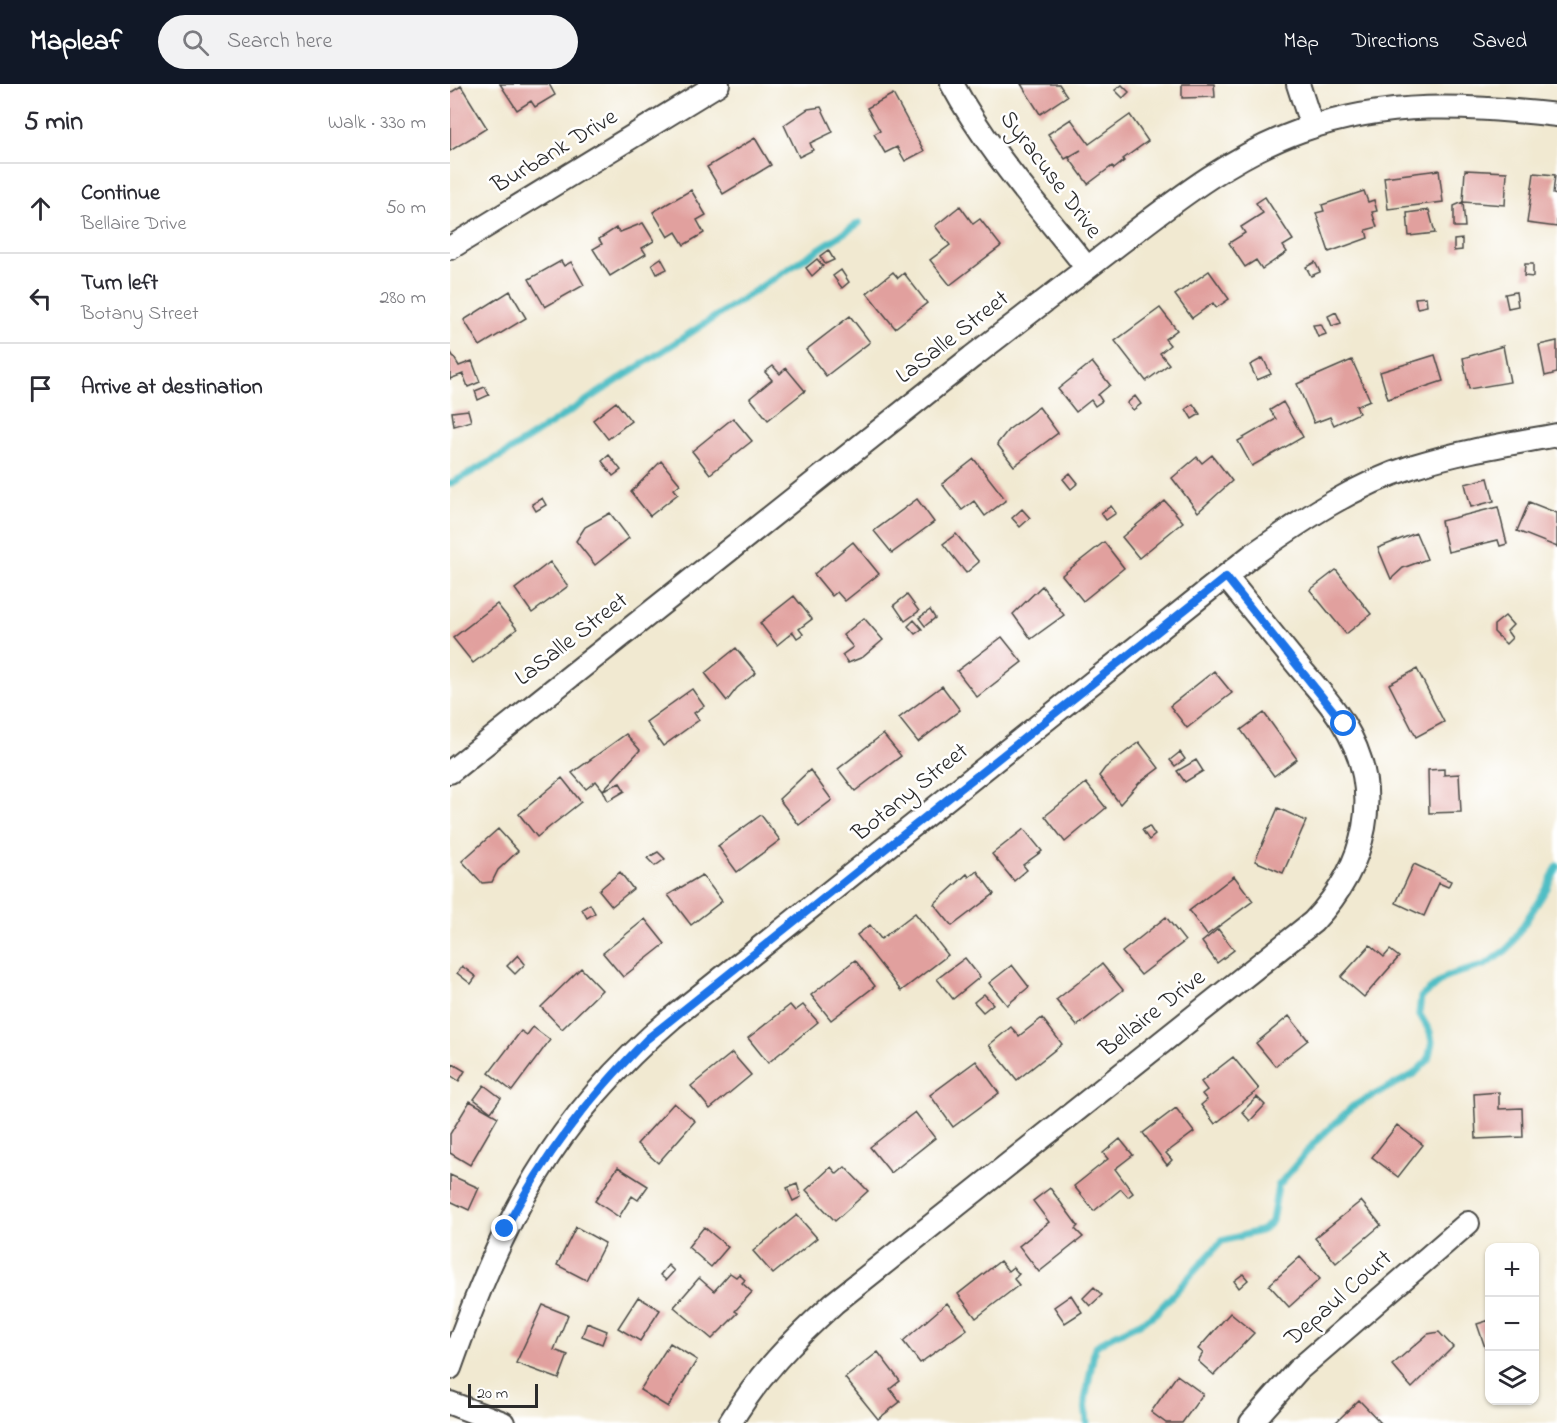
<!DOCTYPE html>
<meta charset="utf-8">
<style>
:root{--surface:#fff;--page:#f2f2f3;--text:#2b2b33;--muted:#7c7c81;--line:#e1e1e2;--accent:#111827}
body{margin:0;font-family:"Indie Flower",sans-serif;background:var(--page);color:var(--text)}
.controls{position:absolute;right:18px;bottom:18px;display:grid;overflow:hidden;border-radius:12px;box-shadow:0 2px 4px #0004}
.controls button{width:54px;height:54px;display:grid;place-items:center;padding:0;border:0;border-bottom:2px solid var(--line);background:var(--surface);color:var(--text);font:30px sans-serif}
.scale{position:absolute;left:18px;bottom:15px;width:70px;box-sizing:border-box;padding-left:6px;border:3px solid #2b2b2b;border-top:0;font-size:16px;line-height:21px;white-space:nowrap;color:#2b2b2b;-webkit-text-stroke:4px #fff;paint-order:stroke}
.stop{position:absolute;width:18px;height:18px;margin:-14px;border:4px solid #1a73e8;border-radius:50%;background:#fff}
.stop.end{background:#1a73e8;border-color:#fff;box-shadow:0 2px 6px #0008}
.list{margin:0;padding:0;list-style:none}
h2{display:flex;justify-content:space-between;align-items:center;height:78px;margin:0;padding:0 24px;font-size:26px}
h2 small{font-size:20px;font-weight:400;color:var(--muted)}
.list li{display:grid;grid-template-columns:39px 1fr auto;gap:18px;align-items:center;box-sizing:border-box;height:90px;padding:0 24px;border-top:2px solid var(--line)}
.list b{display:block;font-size:22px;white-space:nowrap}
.list p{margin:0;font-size:20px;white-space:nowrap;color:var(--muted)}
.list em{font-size:20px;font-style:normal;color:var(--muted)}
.icon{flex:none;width:33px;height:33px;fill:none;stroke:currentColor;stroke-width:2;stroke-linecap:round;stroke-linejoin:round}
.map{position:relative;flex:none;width:1107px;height:1339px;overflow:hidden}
header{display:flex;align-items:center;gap:36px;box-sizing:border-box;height:84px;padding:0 30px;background:var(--accent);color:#fff}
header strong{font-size:28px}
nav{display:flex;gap:33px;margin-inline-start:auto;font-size:21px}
.search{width:420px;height:54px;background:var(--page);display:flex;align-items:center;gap:15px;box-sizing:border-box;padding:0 21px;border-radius:33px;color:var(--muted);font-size:22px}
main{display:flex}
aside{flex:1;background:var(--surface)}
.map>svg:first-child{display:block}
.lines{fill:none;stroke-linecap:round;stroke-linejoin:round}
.stream{stroke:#4fbec5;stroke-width:7}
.building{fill:#e1a09e}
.minor-casing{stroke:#494844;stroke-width:26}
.minor{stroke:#fff;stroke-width:22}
.route{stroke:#1a73e8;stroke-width:8}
.labels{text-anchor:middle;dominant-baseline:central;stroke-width:5;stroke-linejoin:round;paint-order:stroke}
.street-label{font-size:24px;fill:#2b2b2b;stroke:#fff}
</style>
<header>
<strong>Mapleaf</strong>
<div class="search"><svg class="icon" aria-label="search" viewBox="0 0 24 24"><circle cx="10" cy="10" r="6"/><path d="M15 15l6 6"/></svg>Search here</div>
<nav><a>Map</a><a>Directions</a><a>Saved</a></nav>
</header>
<main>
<aside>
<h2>5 min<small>Walk · 330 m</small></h2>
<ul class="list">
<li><svg class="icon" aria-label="ahead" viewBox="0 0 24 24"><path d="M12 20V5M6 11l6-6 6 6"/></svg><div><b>Continue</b><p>Bellaire Drive</p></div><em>50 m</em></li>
<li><svg class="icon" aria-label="left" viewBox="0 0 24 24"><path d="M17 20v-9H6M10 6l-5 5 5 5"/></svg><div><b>Turn left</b><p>Botany Street</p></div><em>280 m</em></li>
<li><svg class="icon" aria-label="arrive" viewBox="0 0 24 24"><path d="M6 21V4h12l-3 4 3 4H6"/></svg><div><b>Arrive at destination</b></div></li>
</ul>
</aside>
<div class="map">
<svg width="1107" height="1339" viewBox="0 0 1107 1339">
<rect width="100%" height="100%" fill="#fff"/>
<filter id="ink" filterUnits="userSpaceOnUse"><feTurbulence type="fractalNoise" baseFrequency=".0167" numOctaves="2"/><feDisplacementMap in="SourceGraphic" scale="12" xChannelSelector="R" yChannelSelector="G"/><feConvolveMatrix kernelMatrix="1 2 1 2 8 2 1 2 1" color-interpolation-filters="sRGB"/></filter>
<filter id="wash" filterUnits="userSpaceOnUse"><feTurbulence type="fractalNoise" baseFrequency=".008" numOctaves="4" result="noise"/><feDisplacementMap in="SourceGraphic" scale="24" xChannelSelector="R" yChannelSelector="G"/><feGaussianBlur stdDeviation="1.35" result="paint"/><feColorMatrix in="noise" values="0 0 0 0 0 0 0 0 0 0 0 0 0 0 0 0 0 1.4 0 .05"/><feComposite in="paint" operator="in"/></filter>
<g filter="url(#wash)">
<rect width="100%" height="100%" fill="#f1e9d1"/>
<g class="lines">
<!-- stream -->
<path class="stream" d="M0 400 56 369 409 139
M637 1339 635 1317 645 1263C663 1248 687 1244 706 1229L772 1157 813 1146 822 1137 828 1102 866 1057 903 1022 964 990 978 976 982 958 980 948 969 929 971 913 997 892 1035 881 1058 865 1097 804 1107 782"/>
</g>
<g id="blocks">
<!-- building -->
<path class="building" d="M50 0H99L105 11 85 23 81 17 67 26Z
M571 0H609L617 12 590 30Z
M732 0H764L765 13 732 14Z
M672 1 679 8 673 14 665 6Z
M11 2 37 44 0 67V9Z
M443 10 474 67 455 77 447 63 435 69 424 50 430 47 417 24Z
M371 23 383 48 360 59 363 66 349 73 334 41 358 25Z
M680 31 698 57 673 75 674 77 664 85 662 82 638 100 619 74 631 66 615 75 598 50 621 35 639 60Z
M305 54 321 81 273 110 257 83Z
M989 86 993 118 938 125 934 93Z
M1015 86 1057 88 1055 121 1013 118 1015 143H1004V122L1013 118Z
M1084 89 1105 91 1103 110 1107 111V143L1077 139Z
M241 106 256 131 247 136 254 149 234 161 226 148 218 153 203 128Z
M914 107 918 118 924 116 927 127 922 128 927 143 916 146 918 154 879 168 866 129 874 127 872 121Z
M815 113 843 156 833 162 837 168 812 185 806 176 795 183 779 159 795 149 791 143 813 129 806 119Z
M510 122 523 140 530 135 551 162 500 201 480 176 500 161 485 142Z
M979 126 985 149 959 152 957 129Z
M193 139 204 157 192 164 196 170 160 192 143 165 152 160 149 155 166 144 170 148Z
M1012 155V166L1004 167V156Z
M378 166 384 176 375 180 370 172Z
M211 174 217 185 207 190 202 180Z
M367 175 373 182 362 192 356 184Z
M111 177 114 182 121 178 134 201 95 223 79 195Z
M865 178 870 188 861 192 856 183Z
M1075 180H1083V193L1074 192Z
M391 186 399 198 392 204 383 192Z
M759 187 779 215 766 224 763 219 742 234 725 211Z
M443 188 448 194 454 189 477 219 445 244 417 209Z
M60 207 76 234 30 262 14 236Z
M1066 208 1068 222 1058 224 1055 210Z
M976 213 977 222 967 224 965 214Z
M710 224 727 246 715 255 720 261 710 269 719 280 696 297 665 257Z
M886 228 891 239 882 242 878 232Z
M400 232 420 258 376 292 356 266Z
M871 240 876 250 868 253 863 241Z
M1107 257V289L1095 292 1089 261Z
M1053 262 1060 298 1019 305 1013 274Z
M0 267 9 282 22 277 30 298 18 303 13 290 0 295Z
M985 271 993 297 938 315 930 288Z
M813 274 821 290 807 296 800 281Z
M902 276 920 316 906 322 909 329 884 341 880 333 864 339 847 300Z
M642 278 660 301 648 311 652 317 645 322 641 316 626 328 608 305Z
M323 282 330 290 336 284 355 307 318 336 300 314 322 296 315 288Z
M35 303 39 311 28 316 25 307Z
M685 312 691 320 683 326 677 319Z
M166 318 181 337 158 355 143 336Z
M833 318 853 353 802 382 788 357 826 335 820 326Z
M743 320 750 330 742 335 736 325Z
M589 323 608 349 564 382 547 360 558 346Z
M18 326 21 337 4 342 2 328Z
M283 334 302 357 260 390 242 367Z
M159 371 171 386 163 392 152 377Z
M762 371 782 397 748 428 722 394 747 373 752 379Z
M524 375 556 416 535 432 524 417 512 426 492 400Z
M211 377 230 400 224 405 228 410 200 432 181 408Z
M620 389 628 399 621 405 613 395Z
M1038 394 1044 417 1021 423 1015 400Z
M92 414 96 421 86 427 82 420Z
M467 415 484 438 442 469 424 447Z
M715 417 733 438 689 474 672 453Z
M1079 418 1107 429V463L1067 447Z
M661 422 666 429 656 436 651 429Z
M1048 423 1057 460 1050 462 1048 456 998 468 991 437Z
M572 425 580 434 570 443 562 434Z
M160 429 179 454 145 481 126 457 135 443Z
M966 449 977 475 953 484 941 495 928 464Z
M506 450 529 478 516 489 493 460Z
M403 458 429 490 395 517 387 508 382 512 364 490Z
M654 458 674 484 633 517 612 491Z
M100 478 118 502 82 529 65 505Z
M886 486 921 530 896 550 860 506Z
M592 502 614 531 581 555 563 530Z
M457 511 469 527 455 537 444 521Z
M344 512 362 535 349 545 353 550 347 554 343 548 327 561 310 539Z
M47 520 67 545 23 579 3 554Z
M480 526 485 534 475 542 469 534Z
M1055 532 1063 541 1057 547 1062 554 1056 560 1044 548V541Z
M414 534 433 556 413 573 398 579 392 571 403 563 393 551Z
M464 536 472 545 465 550 458 542Z
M552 553 572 578 527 613 507 587Z
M286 564 306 589 287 604 277 617 255 589Z
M967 585 994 638 966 653 939 600Z
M764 587 782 609 737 644 720 622Z
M492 602 510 626 468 658 449 634Z
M242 605 254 622 244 629 249 636 213 662 196 638Z
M814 629 847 675 824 692 791 646Z
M176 650 190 666 153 706 146 697 136 705 122 689Z
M433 650 451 672 405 707 388 685Z
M689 658 709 684 689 699 670 720 649 692 655 684Z
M730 668 735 675 725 682 720 676Z
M746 676 753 687 735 698 727 687Z
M994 685V691L1009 690 1011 728 979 729 978 686Z
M360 686 382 716 349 741 329 715Z
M112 694 131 718 87 753 69 730Z
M170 699 175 707 158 717 153 706Z
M636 699 656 724 615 758 595 732Z
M828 724 856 737 833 789 805 777Z
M311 731 330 756 287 788 268 762Z
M699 742 705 751 699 756 692 746Z
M48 745 68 767 48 786 42 798 32 799 12 777Z
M574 745 592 767 573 781 577 786 564 797 542 770Z
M208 768 215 775 205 782 197 774Z
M964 780 1001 797 998 803 989 799 974 832 946 819Z
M527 787 544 810 502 842 484 820 517 790 519 793Z
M170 788 183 805 162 822 149 806Z
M252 791 272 817 241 841 218 811Z
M784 792 803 817 757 851 739 827Z
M140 820 145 829 137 834 132 825Z
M465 829 498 871 451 907 407 851 420 841 431 855Z
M716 833 735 857 691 891 672 868Z
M195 835 215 860 173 893 153 869Z
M768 845 784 866 767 879 752 858Z
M920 861 934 873 940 866 949 873 914 913 891 893Z
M68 871 75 880 65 890 57 882Z
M515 874 530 893 503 915 487 895Z
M405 876 425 902 381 936 361 911Z
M652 880 673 906 627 942 606 916Z
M562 881 579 903 557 921 539 899Z
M12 882 26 893 21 900 7 889Z
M131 884 152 906 112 945 91 923Z
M534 910 543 920 533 928 524 918Z
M340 921 345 927 353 921 368 938 318 979 298 954Z
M839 932 858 956 825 982 806 959Z
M592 934 612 960 567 996 539 961 561 943 569 952Z
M83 943 100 956 62 1007 39 989 71 947 77 951Z
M282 969 301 991 260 1025 241 1002Z
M783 973 809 1005 765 1040 751 1021 757 1016 752 1010 757 1006 751 998Z
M526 977 549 1009 503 1043 480 1011Z
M3 980 15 987 9 997 0 991Z
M34 1001 51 1014 41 1028 24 1015Z
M1049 1008V1025L1072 1024 1073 1053 1026 1055 1024 1010Z
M807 1013 815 1021 800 1037 792 1028Z
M20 1017 48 1033 20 1081 0 1069V1050Z
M224 1019 245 1037 208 1079 187 1060Z
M726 1024 744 1048 716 1069 722 1076 717 1081 693 1049Z
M465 1028 485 1054 441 1089 420 1063Z
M947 1041 973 1061 948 1093 922 1073Z
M670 1055 683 1071 665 1085 683 1109 678 1113 671 1105 644 1127 624 1102 658 1075 653 1069Z
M168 1083 198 1102 188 1116 182 1112 169 1133 145 1117Z
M381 1083 387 1090 395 1083 418 1107 385 1137 356 1106Z
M0 1091 29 1104 19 1126 0 1117Z
M347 1100 351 1113 343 1117 337 1104Z
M600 1104 628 1142 625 1145 633 1153 589 1188 569 1162 599 1138 583 1117Z
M911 1117 931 1141 886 1179 865 1154Z
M347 1131 367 1154 323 1190 303 1167Z
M126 1143 155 1159 136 1196 107 1181Z
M254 1143 278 1163 261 1183 238 1163Z
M850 1173 870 1195 839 1223 819 1201Z
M550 1177 558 1187 563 1183 569 1190 564 1195 569 1201 526 1234 508 1210Z
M218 1181 224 1187 216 1196 210 1191Z
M280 1189 286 1193 289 1190 295 1196 292 1199 302 1208 285 1227 288 1229 262 1255 224 1223 249 1194 264 1207Z
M793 1190 798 1196 789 1204 784 1197Z
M644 1203 652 1211 640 1222 633 1214Z
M621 1211 632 1228 615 1239 604 1223Z
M188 1213 210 1226 190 1257 168 1244Z
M497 1219 517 1245 470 1279 453 1257Z
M93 1221 118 1231 104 1266 118 1271 109 1295 66 1279Z
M780 1229 804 1249 764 1291 748 1277 753 1269 748 1265Z
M1040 1236V1275H1039L1027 1240Z
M137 1239 157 1247 152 1260 132 1252Z
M989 1248 1003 1263 962 1304 942 1281 978 1250Z
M220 1259 247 1276 218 1323 190 1306Z
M428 1268 450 1297 440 1305 450 1318 428 1335 395 1294Z
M727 1291 753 1310 732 1339H716L701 1328Z
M909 1316 931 1339H885Z"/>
</g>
</g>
<g filter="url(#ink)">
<use href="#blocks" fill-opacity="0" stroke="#494844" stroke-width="1.5"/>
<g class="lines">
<defs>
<path id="minor" d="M502 0C538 67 591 125 637 184
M848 0 862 43
M0 164 268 0
M0 688C174 549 348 411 522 273 571 235 621 197 670 159 726 116 783 71 850 47 937 16 1017 21 1107 31
M0 1284C52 1138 102 1036 222 934L801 472C852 436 904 401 964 382 1011 367 1059 360 1107 351
M0 1319 53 1339
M280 1339C308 1292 344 1255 384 1219L863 838C916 782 936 708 893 639 880 617 861 598 845 578 822 550 799 521 776 493
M801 1339 848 1286 1018 1139"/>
</defs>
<!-- minor casing -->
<use href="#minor" class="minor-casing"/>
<!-- minor -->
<use href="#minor" class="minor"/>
</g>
</g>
<g class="lines" filter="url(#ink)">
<!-- route -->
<path class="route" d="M55 1145C96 1069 137 1016 197 955L776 493 894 640"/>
</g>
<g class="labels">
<!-- street labels -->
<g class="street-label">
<text transform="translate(105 68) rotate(-31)">Burbank Drive</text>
<text transform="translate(600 91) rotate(53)">Syracuse Drive</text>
<text transform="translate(503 254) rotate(-38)">LaSalle Street</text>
<text transform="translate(122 556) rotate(-38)">LaSalle Street</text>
<text transform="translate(461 709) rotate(-39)">Botany Street</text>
<text transform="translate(703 930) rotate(-38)">Bellaire Drive</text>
<text transform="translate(889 1215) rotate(-41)">Depaul Court</text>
</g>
</g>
</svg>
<div class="controls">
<button>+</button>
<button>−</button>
<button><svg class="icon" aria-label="layers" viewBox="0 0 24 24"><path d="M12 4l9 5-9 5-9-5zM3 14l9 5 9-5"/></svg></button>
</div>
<div class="scale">20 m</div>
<div class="stop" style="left:894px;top:640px"></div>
<div class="stop end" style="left:55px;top:1145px"></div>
</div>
</main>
